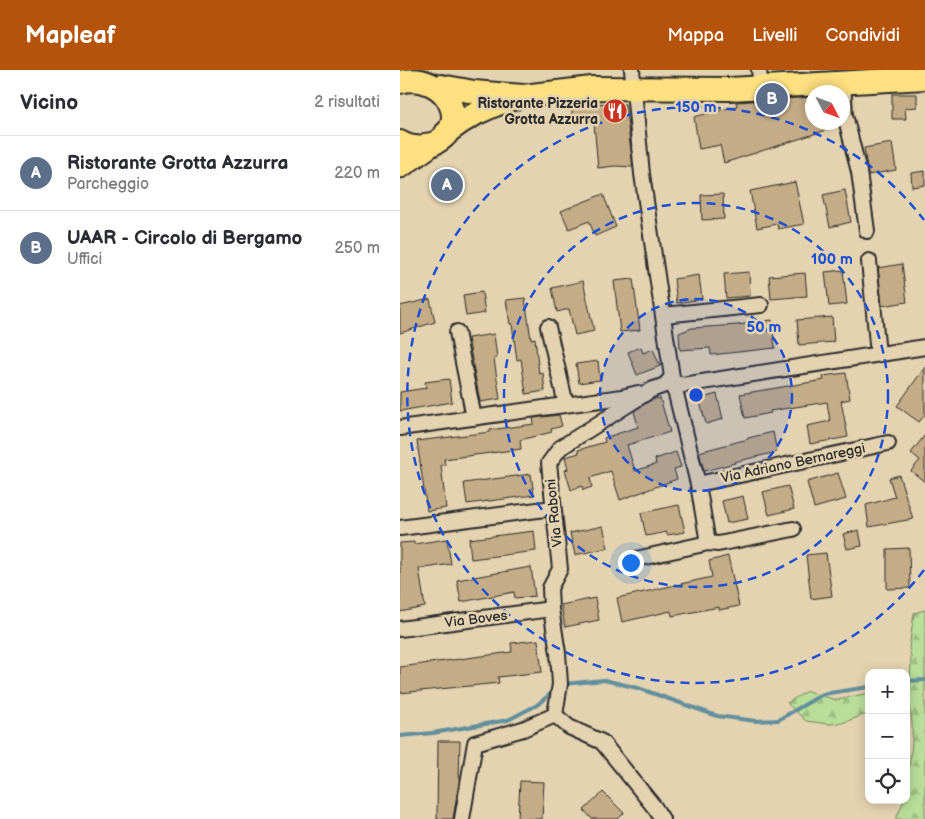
<!DOCTYPE html>
<html lang="it">
<meta charset="utf-8">
<style>
:root{--surface:#fff;--page:#f2f2f3;--text:#2b2b33;--muted:#7c7c81;--line:#e1e1e2;--accent:#b45309}
body{margin:0;font-family:"Balsamiq Sans",sans-serif;background:var(--page);color:var(--text)}
.controls{position:absolute;right:15px;bottom:15px;display:grid;overflow:hidden;border-radius:10px;box-shadow:0 2px 12px #0003}
.controls button{width:45px;height:45px;display:grid;place-items:center;padding:0;border:0;border-bottom:1px solid var(--line);background:var(--surface);color:var(--text);font:25px sans-serif}
.compass{position:absolute;left:405px;top:15px;width:45px;height:45px;border-radius:50%;background:var(--surface);box-shadow:0 2px 12px #0003;rotate:131deg}
.you{position:absolute;left:230px;top:492px;width:18px;height:18px;margin:-12px;border:4px solid #fff;border-radius:50%;background:#1a73e8;box-shadow:0 0 0 8px #1a73e833}
.badge{display:grid;place-items:center;width:32px;height:32px;border-radius:50%;background:var(--accent);color:#fff;font-size:16px;font-weight:700}
.pin{position:absolute;translate:-50% -50%;border:2px solid #fff;box-shadow:0 1px 5px #0006}
.list{margin:0;padding:0;list-style:none}
h2{display:flex;justify-content:space-between;align-items:center;height:65px;margin:0;padding:0 20px;font-size:21px}
h2 small{font-size:16px;font-weight:400;color:var(--muted)}
.list li{display:grid;grid-template-columns:32px 1fr auto;gap:15px;align-items:center;box-sizing:border-box;height:75px;padding:0 20px;border-top:1px solid var(--line)}
.list b{display:block;font-size:19px;white-space:nowrap}
.list p{margin:0;font-size:16px;white-space:nowrap;color:var(--muted)}
.list em{font-size:16px;font-style:normal;color:var(--muted)}
.icon{flex:none;width:28px;height:28px;fill:none;stroke:currentColor;stroke-width:2;stroke-linecap:round;stroke-linejoin:round}
.map{position:relative;flex:none;width:525px;height:749px;overflow:hidden}
header{display:flex;align-items:center;gap:30px;box-sizing:border-box;height:70px;padding:0 25px;background:var(--accent);color:#fff}
header strong{font-size:24px}
nav{display:flex;gap:28px;margin-inline-start:auto;font-size:18px}
main{display:flex}
aside{flex:1;background:var(--surface)}
.map>svg:first-child{display:block}
.forest{fill:url(#forest-firs);stroke:#728462}
.lines{fill:none;stroke-linecap:round;stroke-linejoin:round}
.stream{stroke:#628e9c;stroke-width:4}
.building{fill:#c4ac86;stroke:#2b2b2b}
.street-casing{stroke:#2b2b2b;stroke-width:18}
.primary-casing{stroke:#2b2b2b;stroke-width:26}
.highway-casing{stroke:#2b2b2b;stroke-width:29}
.street{stroke:#e4d3b0;stroke-width:14}
.primary{stroke:#fde080;stroke-width:22}
.highway{stroke:#fde080;stroke-width:25}
.ring{fill:none;stroke:#1d4ed8;stroke-width:2.5;stroke-dasharray:9 6}
.labels{text-anchor:middle;dominant-baseline:central;stroke-width:5;stroke-linejoin:round;paint-order:stroke}
.poi-label{font-size:14px;font-weight:bold;fill:#2b2b2b;stroke:#e4d3b0;text-anchor:end}
.street-label{font-size:14px;fill:#2b2b2b;stroke:#e4d3b0}
.centre{fill:#1d4ed8;stroke:#e4d3b0;stroke-width:2.5}
.ring-label{font-size:15px;text-anchor:middle;font-weight:bold;fill:#1d4ed8;stroke:#e4d3b0;stroke-width:5;stroke-linejoin:round;paint-order:stroke}
</style>
<header>
<strong>Mapleaf</strong>
<nav><a>Mappa</a><a>Livelli</a><a>Condividi</a></nav>
</header>
<main>
<aside>
<h2>Vicino<small>2 risultati</small></h2>
<ul class="list">
<li><span class="badge" style="background:#5c6f8a">A</span><div><b>Ristorante Grotta Azzurra</b><p>Parcheggio</p></div><em>220 m</em></li>
<li><span class="badge" style="background:#5c6f8a">B</span><div><b>UAAR - Circolo di Bergamo</b><p>Uffici</p></div><em>250 m</em></li>
</ul>
</aside>
<div class="map">
<svg width="525" height="749" viewBox="0 0 525 749">
<defs>
<pattern id="forest-firs" width="22" height="20" patternUnits="userSpaceOnUse" patternTransform="scale(1.25)"><rect width="22" height="20" fill="#b8de99"/><path d="M5 1l3.5 6h-7zM16 11l3.5 6h-7z" fill="#9ebf84"/></pattern>
</defs>
<rect width="100%" height="100%" fill="#e4d3b0"/>
<filter id="ink" filterUnits="userSpaceOnUse"><feTurbulence type="fractalNoise" baseFrequency=".02" numOctaves="2"/><feDisplacementMap in="SourceGraphic" scale="10" xChannelSelector="R" yChannelSelector="G"/><feConvolveMatrix kernelMatrix="1 2 1 2 8 2 1 2 1" color-interpolation-filters="sRGB"/></filter>
<g filter="url(#ink)">
<!-- forest -->
<path class="forest" d="M525 540V749H496L504 730H506C506 701 518 665 509 638L506 639V623H510L511 587 509 578 514 543Z
M407 621 436 630 469 623V643L442 653 429 654 406 651 387 633Z"/>
<g class="lines">
<!-- stream -->
<path class="stream" d="M506 611 525 610
M164 614 204 610 238 618 317 646 356 651 378 650 423 624 469 617
M0 666 33 663 108 650 137 635 154 621"/>
</g>
<!-- building -->
<path class="building" d="M492 24H517V37L505 38 506 49H492Z
M412 27V52H438L439 56 324 93 320 75 299 79 294 47 337 36 336 32Z
M173 33 225 34 233 97 215 96 198 98 194 53 171 50Z
M492 73 496 100 468 105 464 78Z
M525 101V115L512 117 511 103Z
M395 112 404 154 378 159 377 154 357 158 350 121Z
M445 120 451 152 430 157 423 125Z
M203 124 216 157 195 166 189 151 169 159 161 141Z
M323 124 324 149 302 150 301 125Z
M502 194 507 232 482 236 478 198Z
M443 200 447 234 429 236 425 202Z
M349 202 350 226 326 228 324 204Z
M405 203 407 226 371 229 369 206Z
M299 205 302 229 277 233 274 209Z
M233 209 240 260 220 262 214 211Z
M183 211 194 261 175 265 169 239 157 242 152 218Z
M82 222 85 243 66 246 63 225Z
M125 228 131 269 135 268 139 304 143 303 145 321 126 324 121 289 117 290 112 254H110L106 230Z
M30 229 35 252 0 263V236Z
M432 247 434 272 399 275 397 250Z
M372 250 375 278 311 285 310 278 280 280 279 263 292 258 337 255Z
M94 264 97 288 94 289 100 329 80 332 68 268Z
M241 277 243 283 253 279 260 296 237 305 228 282Z
M198 291 200 310 179 313 176 294Z
M525 297V345L519 352 497 336Z
M446 303 450 329 441 331 448 367 410 374 407 356 430 351 427 332 370 341 371 343 345 348 340 324 424 310 423 306Z
M49 309 52 332 0 341V322L26 318 25 312Z
M317 324 323 349 306 354 299 329Z
M260 328 270 362 227 375 235 401 256 394 255 389 276 382 281 397 274 399 277 409 220 430 211 401 190 408 192 417 183 420 182 416 171 420 165 400 168 399 165 387 179 383 178 380 205 372 204 368 238 357 234 341 251 330Z
M159 345 162 356 151 359 152 362 120 370 121 379 44 389 45 395H41L46 438 27 441 17 371 90 362V360L134 354 133 348Z
M373 362 377 382 334 392 335 393 304 401 299 382 348 369V368Z
M525 365V412L511 401 520 390 511 383Z
M438 403 446 429 414 438 407 412Z
M131 404 134 425 67 434 64 413Z
M499 405 513 449 469 457 466 435 495 427 489 408Z
M388 416 394 439 369 445 363 422Z
M343 426 348 449 327 453 322 431Z
M279 435 285 462 267 465V462L246 466 241 443Z
M203 456 208 478 175 485 170 463Z
M459 460 462 476 447 479 443 464Z
M134 461 136 481 71 489 69 469Z
M47 469 51 494 19 499 25 537 0 542V473L14 472V474Z
M509 478 510 518 487 519V479Z
M426 483 432 526 411 529 406 485Z
M328 486 339 536 319 540V537L272 546 271 541 222 552 217 528 312 507 309 491Z
M131 497 135 526 115 528 114 522 61 532 57 510Z
M195 528 199 550 165 557 161 535Z
M138 570 142 602 98 607 99 613 0 623V597L112 582 111 573Z
M38 671H60L59 712 53 749H37Z
M120 711 144 712 142 749H118Z
M203 722 224 743 218 749H192L184 740Z"/>
<g class="lines">
<defs>
<path id="street" d="M232 0 242 104 272 307 265 315 251 320 160 378 149 393 160 499 150 518 151 539 158 583 160 614 155 645 169 657 202 672 255 738 262 749
M359 0 361 17
M443 12 445 45 459 102 467 161
M469 191 478 284
M264 245 361 235
M148 257 166 335
M57 262 74 348
M270 311 283 315 525 277
M270 311 276 324 298 414 308 473
M0 358 222 327 238 323
M298 414 488 373
M0 458 153 438
M236 489 308 473 318 474 393 459
M0 559 151 539
M62 749 75 673 123 659 155 645"/>
<path id="primary" d="M0 12C46 0 76 58 30 75 20 79 9 77 0 72
M41 16 74 22 123 26 192 18 330 19 525 8
M46 63C66 47 89 36 113 29"/>
<path id="highway" d="M0 95 27 76"/>
</defs>
<!-- street casing -->
<use href="#street" class="street-casing"/>
<!-- primary casing -->
<use href="#primary" class="primary-casing"/>
<!-- highway casing -->
<use href="#highway" class="highway-casing"/>
<!-- street -->
<use href="#street" class="street"/>
<!-- primary -->
<use href="#primary" class="primary"/>
<!-- highway -->
<use href="#highway" class="highway"/>
</g>
</g>
<!-- distance rings -->
<circle cx="296" cy="325" r="96" fill="#1d4ed8" fill-opacity=".12"/>
<g class="ring">
<circle cx="296" cy="325" r="96"/>
<circle cx="296" cy="325" r="192"/>
<path d="M524 500A288 288 0 1 1 524 150"/>
</g>
<!-- icons -->
<defs>
<symbol id="restaurant-disc" viewBox="-11 -11 22 22"><circle r="9.5" fill="#c8321e" stroke="#e4d3b0"/><path d="M-5-6h1v4h1v-4h1v4h1v-4h1v5L-1.5 .5V6h-2V.5L-5-1ZM5-6V6H3V1.5H1.5Q1.5-4 5-6Z" fill="#fff"/></symbol>
</defs>
<g fill-rule="evenodd">
<use href="#restaurant-disc" x="201" y="27" width="28" height="28"/>
</g>
<g class="labels">
<!-- poi labels -->
<g class="poi-label">
<text x="198" y="33">Ristorante Pizzeria<tspan x="198" dy="16">Grotta Azzurra</tspan></text>
</g>
<!-- street labels -->
<g class="street-label">
<text transform="translate(393 393) rotate(-12)">Via Adriano Bernareggi</text>
<text transform="translate(154 443) rotate(-96)">Via Raboni</text>
<text transform="translate(76 549) rotate(-7)">Via Boves</text>
</g>
</g>
<circle cx="296" cy="325" r="8" class="centre"/>
<g class="ring-label">
<text x="296" y="42">150 m</text>
<text x="432" y="194">100 m</text>
<text x="364" y="262">50 m</text>
</g>
</svg>
<div class="controls">
<button>+</button>
<button>−</button>
<button><svg class="icon" aria-label="locate" viewBox="0 0 24 24"><circle cx="12" cy="12" r="6"/><path d="M12 2v4M12 18v4M2 12h4M18 12h4"/></svg></button>
</div>
<svg class="compass" viewBox="-18 -18 36 36"><path d="M0-13l5 13h-10z" fill="#e53935"/><path d="M0 13l5-13h-10z" fill="#7c7c81"/></svg>
<div class="you"></div>
<div class="pin badge" style="left:47px;top:115px;background:#5c6f8a">A</div>
<div class="pin badge" style="left:372px;top:29px;background:#5c6f8a">B</div>
</div>
</main>
